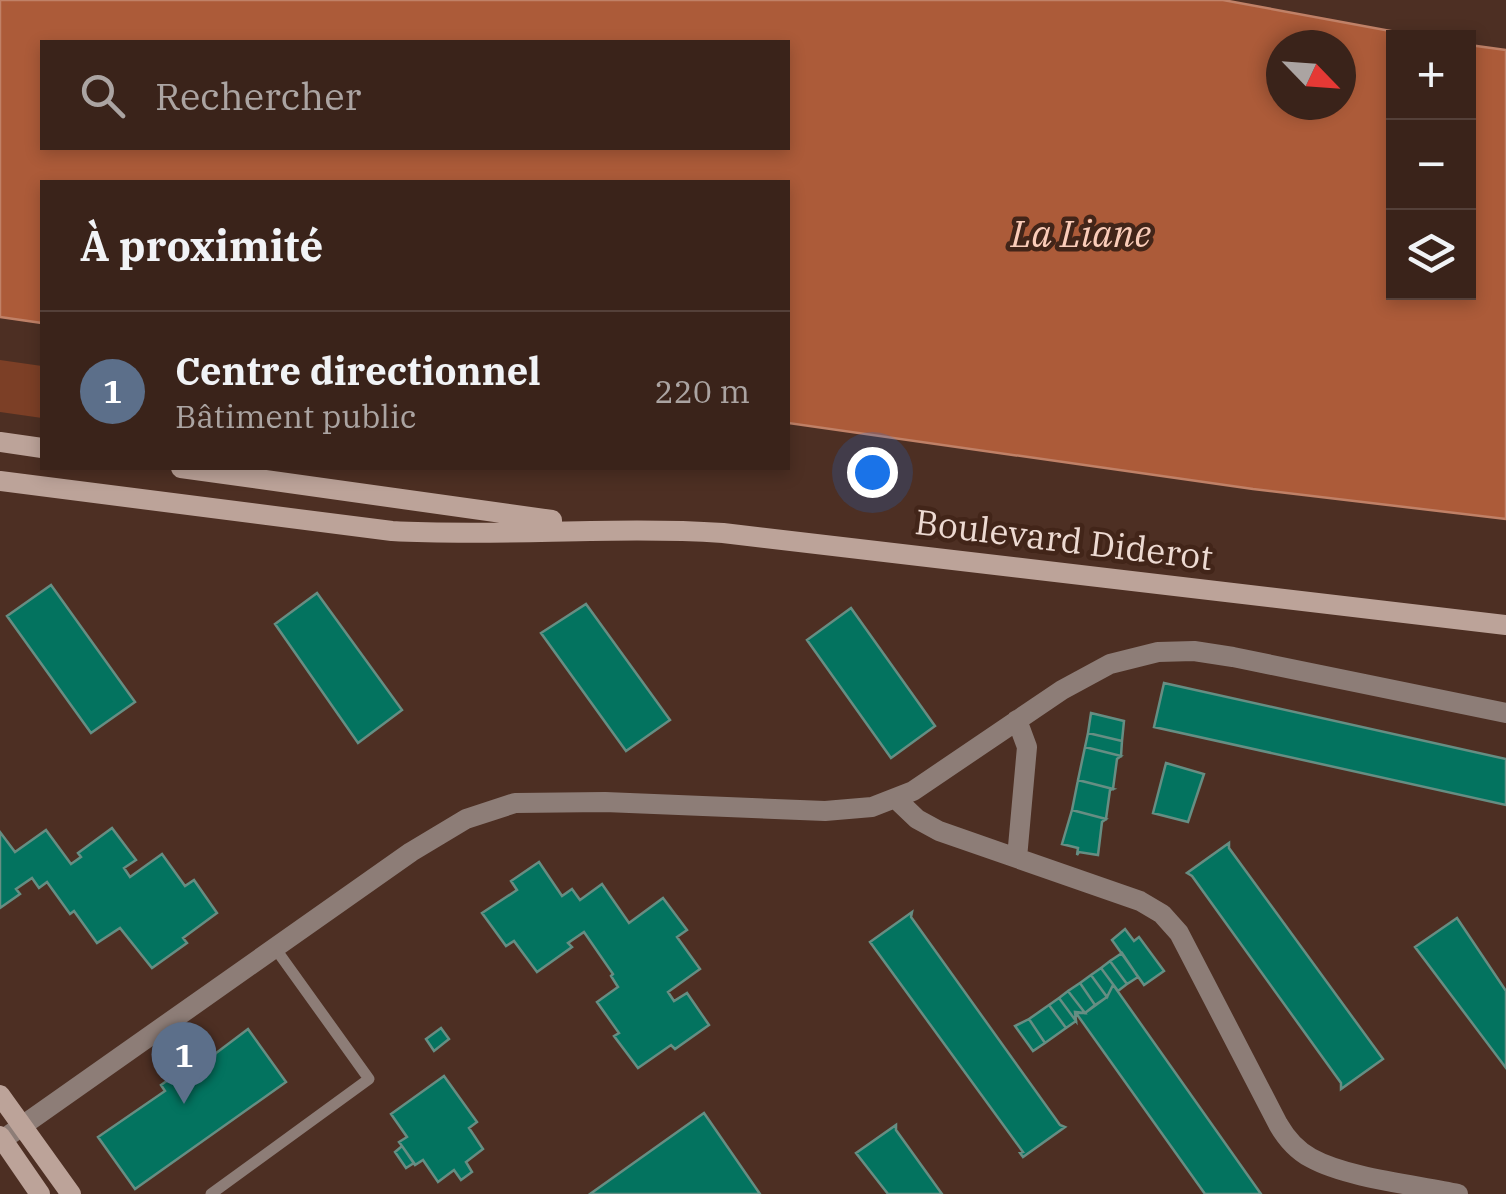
<!DOCTYPE html>
<html lang="fr">
<meta charset="utf-8">
<style>
:root{--surface:#3a231a;--page:#412b23;--text:#f1f3f6;--muted:#aba4a2;--line:#544039;--accent:#18d5b2}
body{margin:0;font-family:"IBM Plex Serif",serif;background:var(--page);color:var(--text)}
.controls{position:absolute;right:30px;top:30px;display:grid;overflow:hidden;border-radius:0px;box-shadow:0 5px 15px #0003}
.controls button{width:90px;height:90px;display:grid;place-items:center;padding:0;border:0;border-bottom:2px solid var(--line);background:var(--surface);color:var(--text);font:50px sans-serif}
.compass{position:absolute;left:1266px;top:30px;width:90px;height:90px;border-radius:50%;background:var(--surface);box-shadow:0 5px 15px #0003;rotate:115deg}
.you{position:absolute;left:872px;top:472px;width:35px;height:35px;margin:-25px;border:8px solid #fff;border-radius:50%;background:#1a73e8;box-shadow:0 0 0 15px #1a73e833}
.badge{display:grid;place-items:center;width:65px;height:65px;border-radius:50%;background:var(--accent);color:#fff;font-size:32px;font-weight:700}
.pin{position:absolute;translate:-50% -82px;filter:drop-shadow(0 2px 5px #0008)}
.pin::after{content:'';position:absolute;top:52px;width:35px;height:30px;background:inherit;clip-path:polygon(0 0,100% 0,50% 100%)}
.list{margin:0;padding:0;list-style:none}
h2{display:flex;justify-content:space-between;align-items:center;height:130px;margin:0;padding:0 40px;font-size:42px}
h2 small{font-size:32px;font-weight:400;color:var(--muted)}
.list li{display:grid;grid-template-columns:65px 1fr auto;gap:30px;align-items:center;box-sizing:border-box;height:160px;padding:0 40px;border-top:2px solid var(--line)}
.list b{display:block;font-size:38px;white-space:nowrap}
.list p{margin:0;font-size:32px;white-space:nowrap;color:var(--muted)}
.list em{font-size:32px;font-style:normal;color:var(--muted)}
.icon{flex:none;width:55px;height:55px;fill:none;stroke:currentColor;stroke-width:2;stroke-linecap:round;stroke-linejoin:round}
.map{position:relative;flex:none;width:1506px;height:1194px;overflow:hidden}
.search{position:absolute;background:var(--surface);box-shadow:0 5px 15px #0003;left:40px;top:40px;width:750px;height:110px;display:flex;align-items:center;gap:25px;box-sizing:border-box;padding:0 35px;border-radius:0px;color:var(--muted);font-size:38px}
.panel{position:absolute;background:var(--surface);box-shadow:0 5px 15px #0003;left:40px;top:180px;width:750px;height:290px;border-radius:0px}
.map>svg:first-child{display:block}
.green{fill:#7c3f26}
.water{fill:#ac5b39;stroke:#c08167;stroke-width:2.5;fill-rule:evenodd}
.building{fill:#03735f;stroke:#668e83;stroke-width:2.5}
.lines{fill:none;stroke-linecap:round;stroke-linejoin:round}
.lane{stroke:#8d7d77;stroke-width:11}
.street{stroke:#8d7d77;stroke-width:20}
.secondary{stroke:#bca399;stroke-width:20}
.labels{text-anchor:middle;dominant-baseline:central;stroke-width:9;stroke-linejoin:round;paint-order:stroke}
.street-label{font-size:35px;fill:#eddad2;stroke:#422519}
.water-label{font-size:38px;font-style:italic;fill:#faccb9;stroke:#422519}
</style>
<div class="map">
<svg width="1506" height="1194" viewBox="0 0 1506 1194">
<rect width="100%" height="100%" fill="#4d2f23"/>
<!-- green -->
<path class="green" d="M0 360 42 366V418L0 412Z"/>
<!-- water -->
<path class="water" d="M0 0H1223L1423 37 1394 38V292H1468L1469 45 1506 50V519L1253 489 788 423V182H42V323L0 317ZM42 42H788V148H42ZM1281 45H1341V105H1281Z"/>
<!-- building -->
<path class="building" d="M51 585 135 702 91 733 7 616Z
M317 593 402 710 358 743 275 624Z
M586 604 670 720 626 751 541 633Z
M851 608 935 726 891 758 807 640Z
M1164 683 1506 759V805L1154 727Z
M1091 713 1124 721 1122 741 1088 733Z
M1088 733 1122 741 1121 756 1085 747Z
M1085 747 1121 756 1117 759 1113 789 1078 780Z
M1166 763 1204 774 1188 822 1153 813Z
M1078 780 1113 789 1110 790 1106 819 1072 810Z
M1072 810 1106 819 1102 822 1098 855 1079 852 1077 855 1078 848 1062 844Z
M112 828 136 860 124 868 130 877 162 854 185 886 194 880 217 913 183 938 187 943 152 968 120 928 97 943 74 911 70 914 47 882 39 888 32 878 16 889 20 894 0 908V832L15 852 46 830 71 864 81 857 78 853Z
M1229 843V848L1383 1059 1341 1089V1083L1192 876 1187 873Z
M539 862 562 896 572 889 580 900 602 884 629 923 663 898 687 930 677 937 700 969 668 992 674 1001 687 993 709 1025 675 1049 671 1045 638 1068 614 1036 619 1033 597 1002 618 987 611 976 613 974 584 932 568 943 572 947 537 972 514 941 506 946 482 913 517 890 511 881Z
M912 912 911 917 1060 1125 1065 1127 1023 1157 1020 1153 1023 1152 870 942Z
M1457 918 1506 991V1068L1415 947Z
M1125 929 1134 941 1139 937 1164 971 1144 985 1112 940Z
M1122 953 1138 977 1127 984 1110 961Z
M1110 961 1127 984 1118 991 1101 968Z
M1101 968 1118 991 1113 985 1107 997 1091 975Z
M1091 975 1107 997 1095 1005 1080 983Z
M1080 983 1095 1005 1085 1013 1068 991Z
M1113 985 1114 986 1261 1194H1205L1076 1013H1085L1107 997Z
M1068 991 1085 1013 1075 1012 1076 1021 1059 998Z
M1059 998 1076 1021 1066 1028 1049 1005Z
M1049 1005 1066 1028 1045 1043 1029 1019Z
M1029 1019 1045 1043 1033 1051 1015 1026Z
M441 1028 449 1039 434 1051 426 1039Z
M248 1029 286 1082 135 1189 98 1137 165 1091 161 1085 179 1072 183 1078Z
M444 1076 477 1122 469 1128 483 1149 466 1162 472 1172 461 1180 454 1170 438 1182 423 1160 415 1165 402 1146 399 1142 407 1137 391 1114Z
M704 1113 760 1194H590Z
M896 1125V1130L942 1194H888L856 1153Z
M402 1146 414 1163 406 1168 395 1152Z"/>
<g class="lines">
<!-- lane -->
<path class="lane" d="M211 1194 369 1079 275 948"/>
<!-- street -->
<path class="street" d="M1017 720 1027 747 1017 858
M896 799 917 819 939 831 1140 901 1162 914 1179 933 1278 1124C1286 1138 1296 1150 1311 1158 1347 1178 1417 1185 1458 1194
M2 1140 411 852 466 819 515 803 605 802 825 811 872 807 913 791 1062 690 1110 664 1158 652 1194 651 1233 657 1506 713"/>
<!-- secondary -->
<path class="secondary" d="M0 442 42 448
M181 468 552 520
M0 481 392 531C502 537 612 526 723 533L1506 625
M0 1095 71 1194
M0 1136 40 1194"/>
</g>
<g class="labels">
<!-- street labels -->
<g class="street-label">
<text transform="translate(1064 539) rotate(7)">Boulevard Diderot</text>
</g>
<!-- water labels -->
<g class="water-label">
<text x="1081" y="232">La Liane</text>
</g>
</g>
</svg>
<div class="controls">
<button>+</button>
<button>−</button>
<button><svg class="icon" aria-label="layers" viewBox="0 0 24 24"><path d="M12 4l9 5-9 5-9-5zM3 14l9 5 9-5"/></svg></button>
</div>
<svg class="compass" viewBox="-18 -18 36 36"><path d="M0-13l5 13h-10z" fill="#e53935"/><path d="M0 13l5-13h-10z" fill="#aba4a2"/></svg>
<div class="you"></div>
<div class="pin badge" style="left:184px;top:1104px;background:#5c6f8a">1</div>
<div class="search"><svg class="icon" aria-label="search" viewBox="0 0 24 24"><circle cx="10" cy="10" r="6"/><path d="M15 15l6 6"/></svg>Rechercher</div>
<section class="panel">
<h2>À proximité<small></small></h2>
<ul class="list">
<li><span class="badge" style="background:#5c6f8a">1</span><div><b>Centre directionnel</b><p>Bâtiment public</p></div><em>220 m</em></li>
</ul>
</section>
</div>
